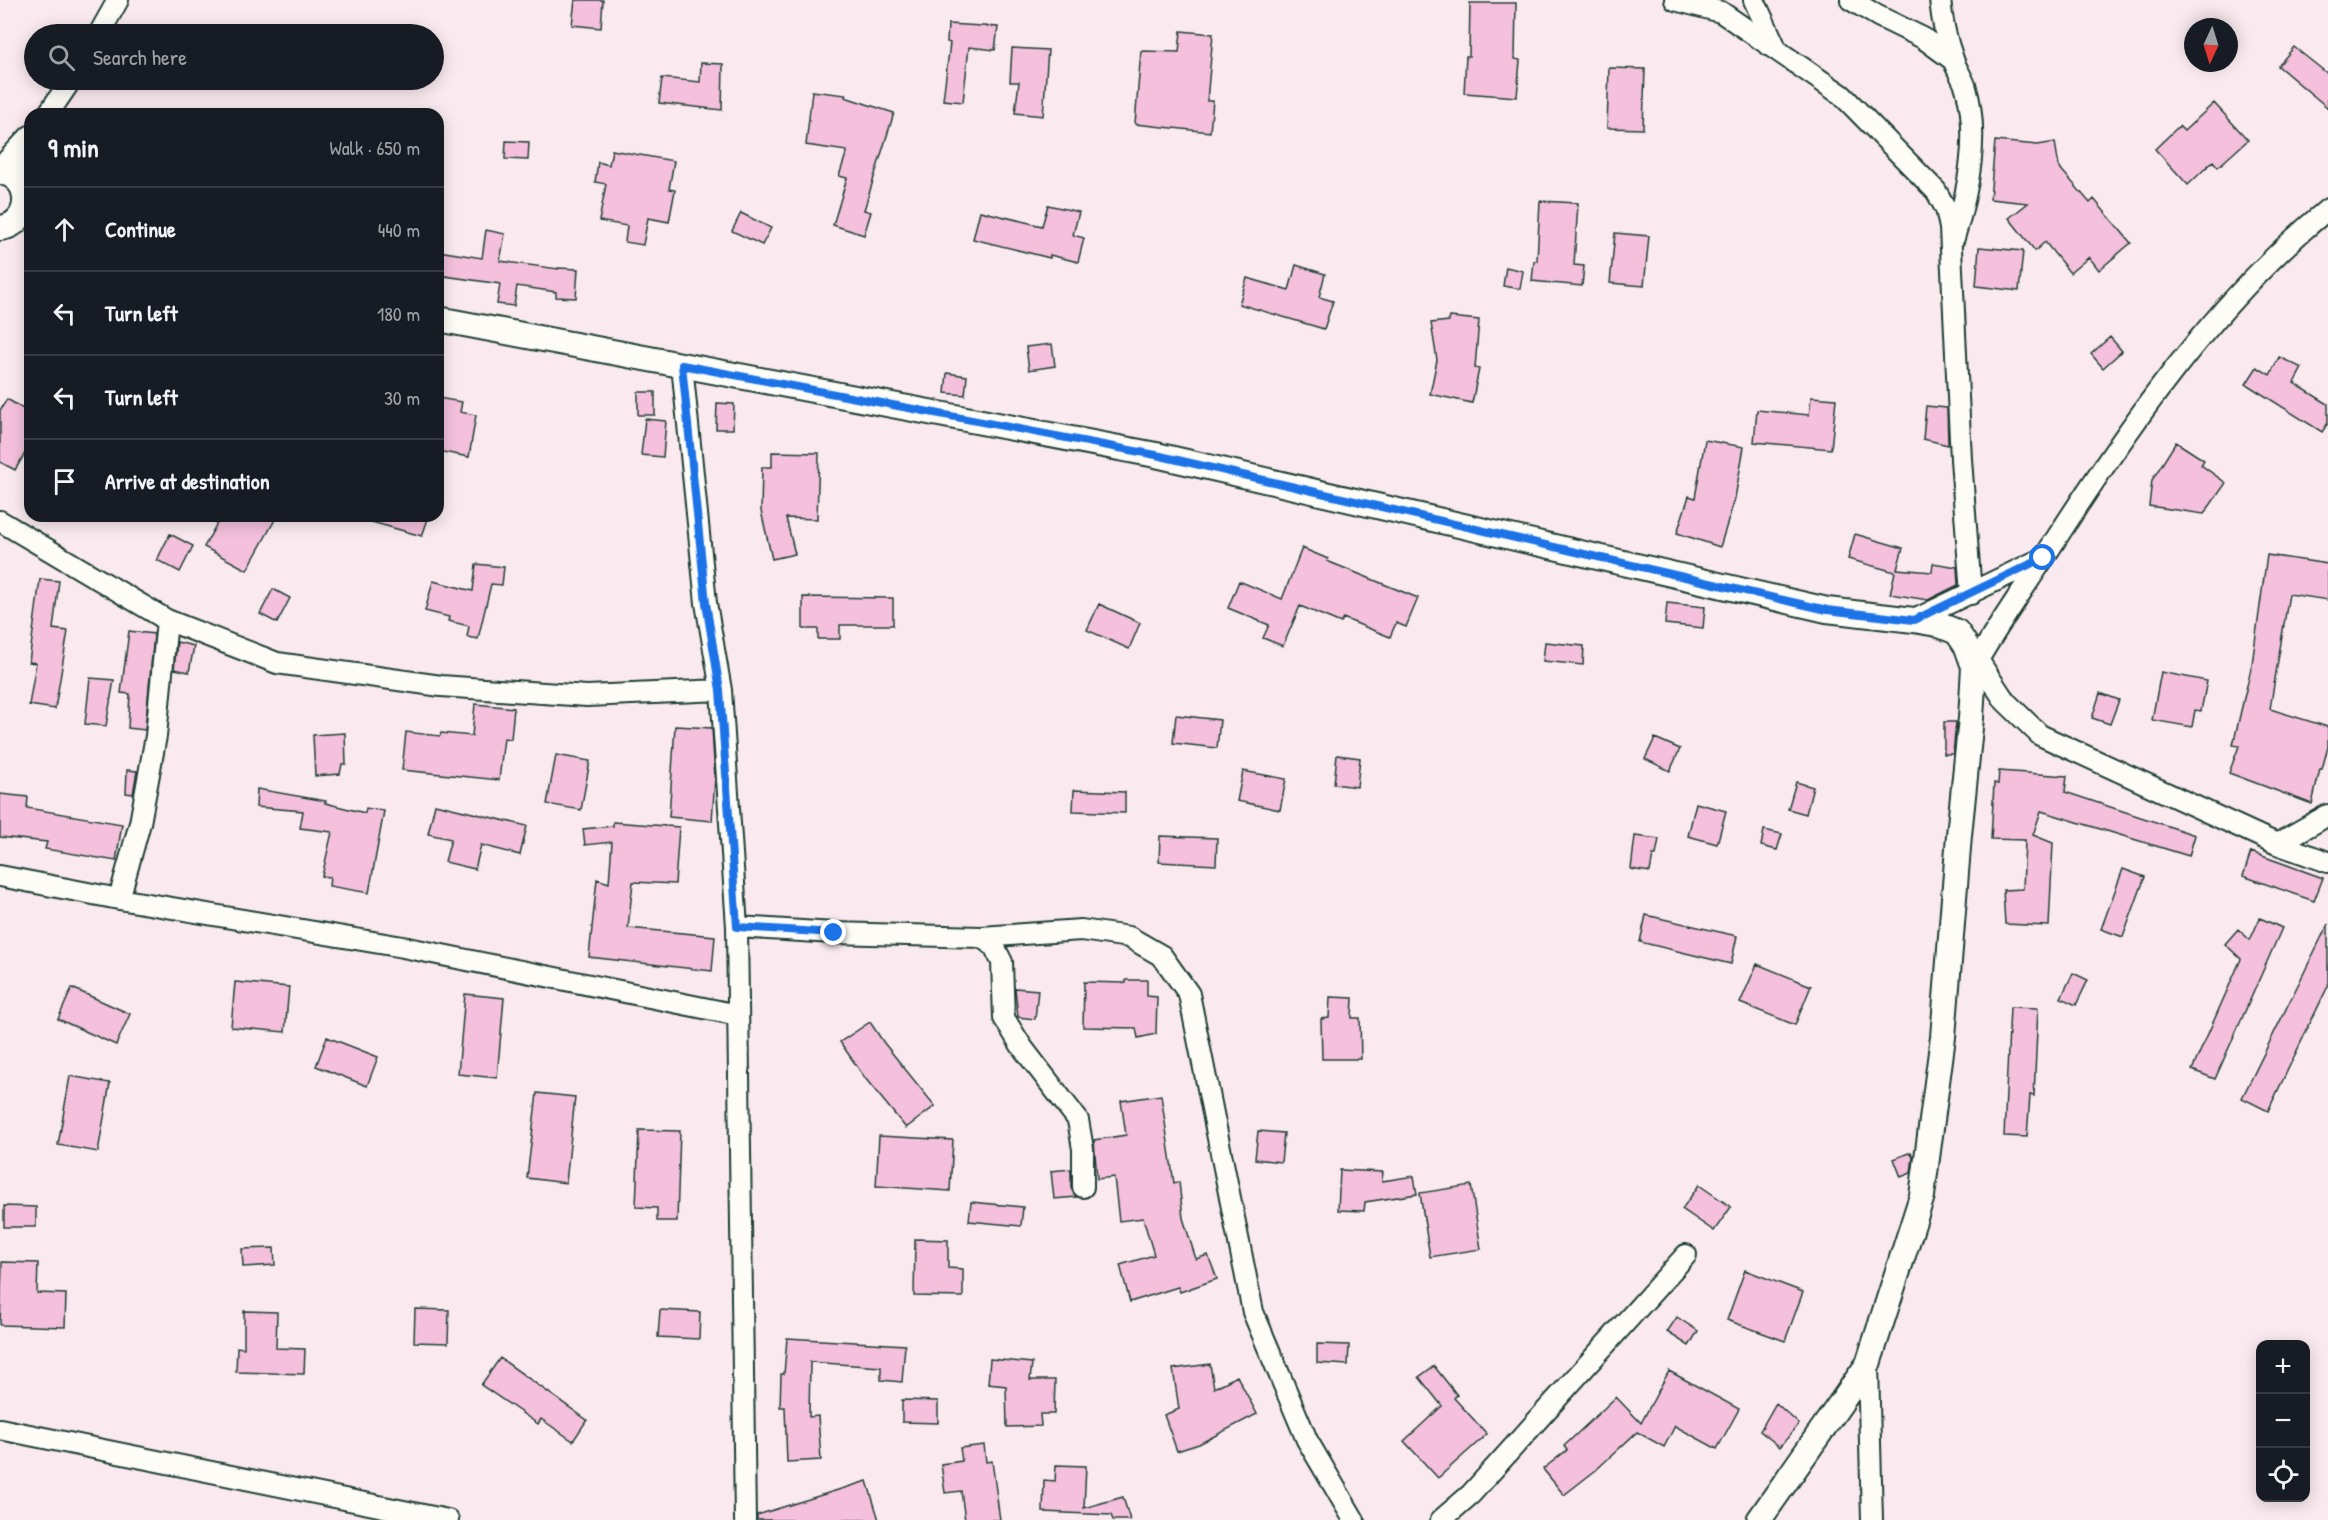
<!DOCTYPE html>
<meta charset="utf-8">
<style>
:root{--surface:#171b24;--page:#242831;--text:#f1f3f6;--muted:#9ea1a6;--line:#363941}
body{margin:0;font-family:"Patrick Hand",sans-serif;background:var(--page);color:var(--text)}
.controls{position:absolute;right:18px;bottom:18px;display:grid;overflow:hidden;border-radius:12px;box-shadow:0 3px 15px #0003}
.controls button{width:54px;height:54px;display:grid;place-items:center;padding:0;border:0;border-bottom:2px solid var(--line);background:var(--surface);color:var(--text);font:30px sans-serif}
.compass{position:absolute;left:2184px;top:18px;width:54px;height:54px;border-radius:50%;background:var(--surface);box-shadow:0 3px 15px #0003;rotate:184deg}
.stop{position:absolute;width:18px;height:18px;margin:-14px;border:4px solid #1a73e8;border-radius:50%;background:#fff}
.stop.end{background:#1a73e8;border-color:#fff;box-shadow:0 2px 6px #0008}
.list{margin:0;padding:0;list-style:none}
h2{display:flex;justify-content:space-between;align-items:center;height:78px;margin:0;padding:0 24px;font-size:26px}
h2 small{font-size:20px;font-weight:400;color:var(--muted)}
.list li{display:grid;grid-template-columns:39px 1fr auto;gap:18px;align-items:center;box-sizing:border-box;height:84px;padding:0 24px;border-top:2px solid var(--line)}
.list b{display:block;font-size:22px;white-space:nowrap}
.list em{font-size:20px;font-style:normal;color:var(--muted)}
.icon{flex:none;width:33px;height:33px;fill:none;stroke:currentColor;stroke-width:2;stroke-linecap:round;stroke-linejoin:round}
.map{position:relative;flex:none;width:2328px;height:1520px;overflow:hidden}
.search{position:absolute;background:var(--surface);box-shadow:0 3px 15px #0003;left:24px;top:24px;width:420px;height:66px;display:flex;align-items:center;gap:15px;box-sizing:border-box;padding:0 21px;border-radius:33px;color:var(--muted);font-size:22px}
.panel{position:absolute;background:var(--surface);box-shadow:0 3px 15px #0003;left:24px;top:108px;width:420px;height:414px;border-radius:18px}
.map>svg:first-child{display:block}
.building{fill:#f4c0dc;stroke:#1f3d34;stroke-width:1.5}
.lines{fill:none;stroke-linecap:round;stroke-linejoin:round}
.minor-casing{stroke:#1f3d34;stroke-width:24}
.tertiary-casing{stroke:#1f3d34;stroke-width:28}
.minor{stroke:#fdfcf7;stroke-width:20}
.tertiary{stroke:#fdfcf7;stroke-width:24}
.route{stroke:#1a73e8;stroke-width:8}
</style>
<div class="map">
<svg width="2328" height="1520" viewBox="0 0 2328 1520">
<rect width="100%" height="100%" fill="#faeaef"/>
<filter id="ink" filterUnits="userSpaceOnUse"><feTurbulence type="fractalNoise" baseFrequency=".0167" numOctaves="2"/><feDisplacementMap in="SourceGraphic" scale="12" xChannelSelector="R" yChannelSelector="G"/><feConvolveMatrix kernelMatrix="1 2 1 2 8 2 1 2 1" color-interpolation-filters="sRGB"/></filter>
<g filter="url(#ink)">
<!-- building -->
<path class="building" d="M575 0H603L601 28 572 25Z
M1470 3H1516L1515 59 1520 60 1517 97 1464 93 1466 56H1469Z
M948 24 998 27 995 50 969 47 963 102 943 100 950 43 947 42Z
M1181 31 1213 34 1207 101H1213L1210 132 1135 124 1141 51 1179 52Z
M2294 47 2328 74V108L2278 66Z
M1012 48 1048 50 1043 116 1015 113 1019 82H1010Z
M701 63 723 64 722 110 659 103 662 78 700 82Z
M1609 68 1645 69 1643 129 1607 128Z
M812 91 846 95 845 97 894 113 864 210 871 212 864 235 833 225 847 178 839 176 847 151 806 145Z
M2214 103 2248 140 2218 167 2213 161 2188 185 2155 149 2179 126 2184 131Z
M506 141 529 142 528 160 505 159Z
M1995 141 2038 145 2055 142 2059 167 2090 203 2094 199 2131 243 2099 270 2089 257 2070 273 2045 242 2035 251 2009 218 2028 203 1990 199Z
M612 150 674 161 669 189 675 190 669 222 648 218 643 245 625 242 627 226 599 221 606 184 595 182 598 162 609 165Z
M1540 201 1578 203 1574 265 1584 266 1582 286 1532 281 1534 261H1537Z
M1048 205 1079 212 1073 235 1084 238 1078 262 1050 255V258L973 239 980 211 1042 226Z
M741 213 771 228 762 245 732 231Z
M486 230 505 234 500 261 558 269V268L578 269 576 298 556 297V292L517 286 514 306 497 304 500 284 438 275V251L482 258Z
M1615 233 1649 236 1644 286 1610 283Z
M1979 247 2023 251 2019 291 1976 286Z
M1296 265 1325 274 1319 297 1333 301 1324 329 1239 304 1247 278 1289 290Z
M1506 267 1523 271 1520 289 1503 286Z
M1450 317 1479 320 1475 368 1479 369 1472 403 1430 394 1437 360 1431 323 1449 321Z
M2110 337 2122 351 2103 368 2091 354Z
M1052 344 1055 366 1029 370 1026 347Z
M2279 357 2302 368 2294 383 2328 404V423L2322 432 2246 384 2257 367 2270 375Z
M947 373 967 376 965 395 945 393Z
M638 392H655V415H638Z
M1811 397 1836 399 1831 449 1754 442 1757 410 1809 415Z
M438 398 462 402 460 412 476 415 469 457 438 451Z
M7 399 30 413V445L15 470 0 462V410Z
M717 403 734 404 733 429H716Z
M1926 406 1947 408 1948 445 1923 439Z
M645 419 666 421 663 457 641 455Z
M1705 440 1744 447 1735 498 1720 547 1677 533 1689 496 1695 498Z
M2176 442 2204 460 2201 465 2226 483 2204 514 2149 506 2152 480Z
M772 452 819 453 817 519 786 518 795 554 772 559 761 511 762 467H772Z
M221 516H277L247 570 204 547Z
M369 516H429L422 536 368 521Z
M170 534 193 546 180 572 157 560Z
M1855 534 1903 548 1897 569 1932 572 1933 563 1957 567 1958 585 1928 600 1890 594 1895 572 1848 559Z
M1302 548 1328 559 1327 561 1418 598 1406 627 1396 623 1390 637 1343 618 1341 623 1300 606 1283 646 1263 638 1269 625 1228 608 1239 581 1282 599Z
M2267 555 2328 564V600L2289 594 2270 709 2328 727V747L2322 769H2320L2312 804 2229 773 2239 746 2233 745 2252 664Z
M476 564 504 567 502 585 491 584 478 639 467 637 469 626 448 621 449 617 425 611 433 581 473 591Z
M40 579 59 581 53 629 68 631 55 709 29 705 36 663 29 662Z
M273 589 290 598 277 623 260 614Z
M803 597 893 598V625H840V639H818V629H803Z
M1667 603 1705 607 1703 628 1665 624Z
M1099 604 1140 623 1129 649 1087 630Z
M129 631 154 634 145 730 128 728 130 694 121 693Z
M177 642 194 646 189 672 174 669Z
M1545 642 1584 646 1583 665 1543 661Z
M2161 672 2207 681 2201 711 2195 710 2192 727 2152 720Z
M90 678 114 680 106 726 85 724Z
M2100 693 2119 700 2110 724 2092 718Z
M475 704 514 708 511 739 504 738 499 780 402 770 406 732 440 736 441 733 472 736Z
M1176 715 1220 720 1217 748 1173 743Z
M1944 722H1956L1953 754H1944Z
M675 726 712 728 715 778 712 821 669 817Z
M345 733 346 764H342L340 774 315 776 313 735Z
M1655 738 1680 749 1670 771 1645 759Z
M556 755 590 761 581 810 547 804Z
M1337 755 1360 758 1357 787 1334 784Z
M127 770 137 771 133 794 126 793Z
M1243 771 1286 779 1280 810 1237 801Z
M1999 771 2067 776 2065 792 2195 835 2189 856 2041 811 2033 835 2053 843 2049 926 2005 924 2003 890 2023 889 2025 840 1991 839 1994 783 1998 784Z
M1796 782 1813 787 1806 814 1788 809Z
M257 789 326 801 325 803 365 813 366 808 384 811 369 893 329 886 330 877 322 876 332 832 300 828 303 811 256 807Z
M1074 790 1125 792V813L1073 811Z
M0 794 28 797 27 808 122 824 116 861 45 849 47 842 0 837Z
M1696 803 1726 811 1717 844 1688 836Z
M435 804 527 826 520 855 481 845 475 869 445 862 451 839 428 834Z
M613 822 679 827 675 884 633 882 628 928 715 936 712 971 589 957 597 879 609 883 612 842 585 845 583 829 613 826Z
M1764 830 1782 834 1777 850 1761 846Z
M1160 836 1217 838 1216 865 1159 862Z
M1635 836 1659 839 1656 855H1653L1650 872 1631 869Z
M2251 852 2323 878 2314 901 2243 876Z
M2123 869 2145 877 2123 937 2101 929Z
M1646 915 1737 936 1731 964 1640 942Z
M2260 918 2282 928 2215 1079 2192 1070 2241 959 2225 944 2238 929 2250 940Z
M2328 924V986L2268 1111 2242 1098Z
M1757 964 1811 986 1795 1025 1740 1003Z
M2073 973 2088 980 2076 1005 2061 998Z
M1126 980H1147V996L1157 997 1156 1034 1138 1038 1136 1028 1083 1027 1084 982 1126 983Z
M235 982 289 987 285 1032 231 1027Z
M72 988 130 1014 116 1045 58 1019Z
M1015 988 1038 990 1035 1019 1018 1017Z
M465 994 504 998 497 1078 458 1074Z
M1330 997 1353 998 1352 1018H1360L1361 1059H1322L1321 1019 1329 1018Z
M2010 1007 2038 1008 2034 1096 2030 1095 2027 1137 2004 1136Z
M870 1022 884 1043 935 1106 906 1128 865 1078 840 1042Z
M327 1037 378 1057 367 1086 316 1066Z
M70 1076 110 1083 98 1152 58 1145Z
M537 1093 575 1097 566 1183 527 1178Z
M1161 1095 1174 1183 1179 1182 1183 1218 1196 1259 1208 1255 1217 1279 1180 1292 1178 1287 1130 1302 1120 1265 1154 1255 1143 1218 1119 1221 1114 1177 1097 1179 1094 1140 1126 1135 1121 1101Z
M639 1130 680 1131 677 1221H657V1208L636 1207Z
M1258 1131 1284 1133 1281 1162 1255 1159Z
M879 1136 953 1140 950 1191 876 1186Z
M1911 1152 1913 1157 1911 1173 1901 1177 1894 1159Z
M1071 1169V1188L1076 1197 1054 1199 1051 1171Z
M1340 1170 1383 1172 1382 1181 1414 1176 1417 1194 1365 1202 1364 1211 1338 1210Z
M1471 1185 1481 1249 1430 1257 1420 1193Z
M1699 1185 1731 1207 1714 1231 1682 1209Z
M971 1202 1023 1207 1021 1226 969 1221Z
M4 1206 36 1207V1227H4Z
M915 1239 948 1240V1268L963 1269V1297L914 1296Z
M274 1248 275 1265 243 1267 242 1249Z
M2 1262 38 1263 37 1293 66 1294 65 1327 0 1325Z
M1745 1270 1803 1292 1785 1341 1727 1320Z
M415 1309 449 1310 448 1343 414 1342Z
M660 1310 700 1312 699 1339 658 1337Z
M244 1311 277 1312 276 1348 305 1349 304 1374 236 1372 237 1347 244 1348Z
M1677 1317 1698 1331 1689 1346 1667 1332Z
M787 1338 905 1345 902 1382 881 1380V1367L810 1362 809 1417 818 1416 821 1460 787 1462 785 1407H780L781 1374H784Z
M1317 1344 1349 1345 1348 1365 1317 1363Z
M500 1358 587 1420 573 1441 541 1419 538 1424 481 1385Z
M990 1359 1032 1363 1030 1380H1055L1054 1414H1040L1041 1426 1007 1427 1006 1386 988 1384Z
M1210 1364 1214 1388 1237 1376 1257 1414 1199 1444 1177 1451 1164 1415 1179 1409 1173 1369Z
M1434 1366 1457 1395 1454 1398 1487 1434 1438 1478 1404 1441 1442 1406 1419 1377Z
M1669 1371 1739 1409 1717 1449 1675 1426 1664 1447 1637 1432 1596 1470 1564 1495 1543 1469 1567 1450 1564 1446 1616 1397 1641 1423Z
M902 1400 938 1401V1423L902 1422Z
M1776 1403 1799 1424 1780 1447 1760 1431Z
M984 1445 986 1462 992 1461 1000 1520H965L961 1491 945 1493 941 1464 962 1461 960 1448Z
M1056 1465 1086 1466 1084 1508 1123 1497 1130 1520H1113L1111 1515 1043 1512 1044 1480 1055 1481Z
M867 1481 879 1520H757V1515Z"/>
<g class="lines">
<defs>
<path id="minor" d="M1675 0 1721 12 1842 95 1936 191 1946 209 1950 228 1961 459 1971 594
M1754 0 1776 48
M1851 0 1878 16 1923 38 1953 60
M1940 0C1942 20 1946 40 1953 59 1956 69 1963 78 1966 88 1980 136 1968 192 1954 238
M99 34 118 0
M48 114 71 80
M0 168 30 136
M21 183 30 155
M682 365 706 603 721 690 737 927 745 1520
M0 521 167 620 277 663 441 686 587 696 721 690
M1914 620 2043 558
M1978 660 2005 701 2040 735 2277 844 2328 862
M1974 667C1995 629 2021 593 2045 556 2125 431 2212 304 2328 209
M2277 844 2328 815
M0 876 119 899 403 947 738 1015
M119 899 140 823 156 736 167 620
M737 927 834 933 981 937 1081 930 1129 937 1162 956 1189 994 1253 1312 1307 1440 1354 1520
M981 937 994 946 1002 962 1004 1018 1022 1047 1078 1120 1083 1149V1187
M1868 1364 1872 1520
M0 1429 448 1520
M1441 1520 1471 1494 1686 1255"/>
<path id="tertiary" d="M0 172C34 176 33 225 0 228
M438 319 1156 455 1827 610 1914 620 1937 624 1957 632 1967 647 1974 667 1971 718 1959 835 1943 1037 1922 1196 1868 1364 1759 1520"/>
</defs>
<!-- minor casing -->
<use href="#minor" class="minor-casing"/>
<!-- tertiary casing -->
<use href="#tertiary" class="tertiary-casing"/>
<!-- minor -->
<use href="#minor" class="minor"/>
<!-- tertiary -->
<use href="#tertiary" class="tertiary"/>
</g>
</g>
<g class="lines" filter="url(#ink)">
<!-- route -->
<path class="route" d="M834 933 737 927 720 690 706 603 682 365 1156 455 1827 610 1914 620 2043 558"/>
</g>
</svg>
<div class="controls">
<button>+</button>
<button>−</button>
<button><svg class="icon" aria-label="locate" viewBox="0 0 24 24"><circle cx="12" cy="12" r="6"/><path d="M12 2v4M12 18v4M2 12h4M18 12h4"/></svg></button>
</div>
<svg class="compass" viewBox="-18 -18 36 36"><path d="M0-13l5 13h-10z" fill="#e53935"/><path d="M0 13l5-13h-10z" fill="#9ea1a6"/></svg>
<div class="stop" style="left:2043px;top:558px"></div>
<div class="stop end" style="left:834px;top:933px"></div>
<div class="search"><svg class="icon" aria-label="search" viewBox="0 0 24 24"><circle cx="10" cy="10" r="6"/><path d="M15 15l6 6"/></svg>Search here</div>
<section class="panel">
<h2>9 min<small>Walk · 650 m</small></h2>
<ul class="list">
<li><svg class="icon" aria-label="ahead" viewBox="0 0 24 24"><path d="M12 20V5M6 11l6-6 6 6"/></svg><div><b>Continue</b></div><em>440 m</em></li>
<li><svg class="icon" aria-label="left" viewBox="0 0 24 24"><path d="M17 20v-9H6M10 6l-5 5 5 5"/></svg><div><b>Turn left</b></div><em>180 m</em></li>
<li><svg class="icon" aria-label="left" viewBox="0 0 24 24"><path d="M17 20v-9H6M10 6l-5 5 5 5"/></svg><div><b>Turn left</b></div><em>30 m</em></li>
<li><svg class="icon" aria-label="arrive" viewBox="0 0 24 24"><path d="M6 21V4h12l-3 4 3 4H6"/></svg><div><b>Arrive at destination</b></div></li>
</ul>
</section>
</div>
